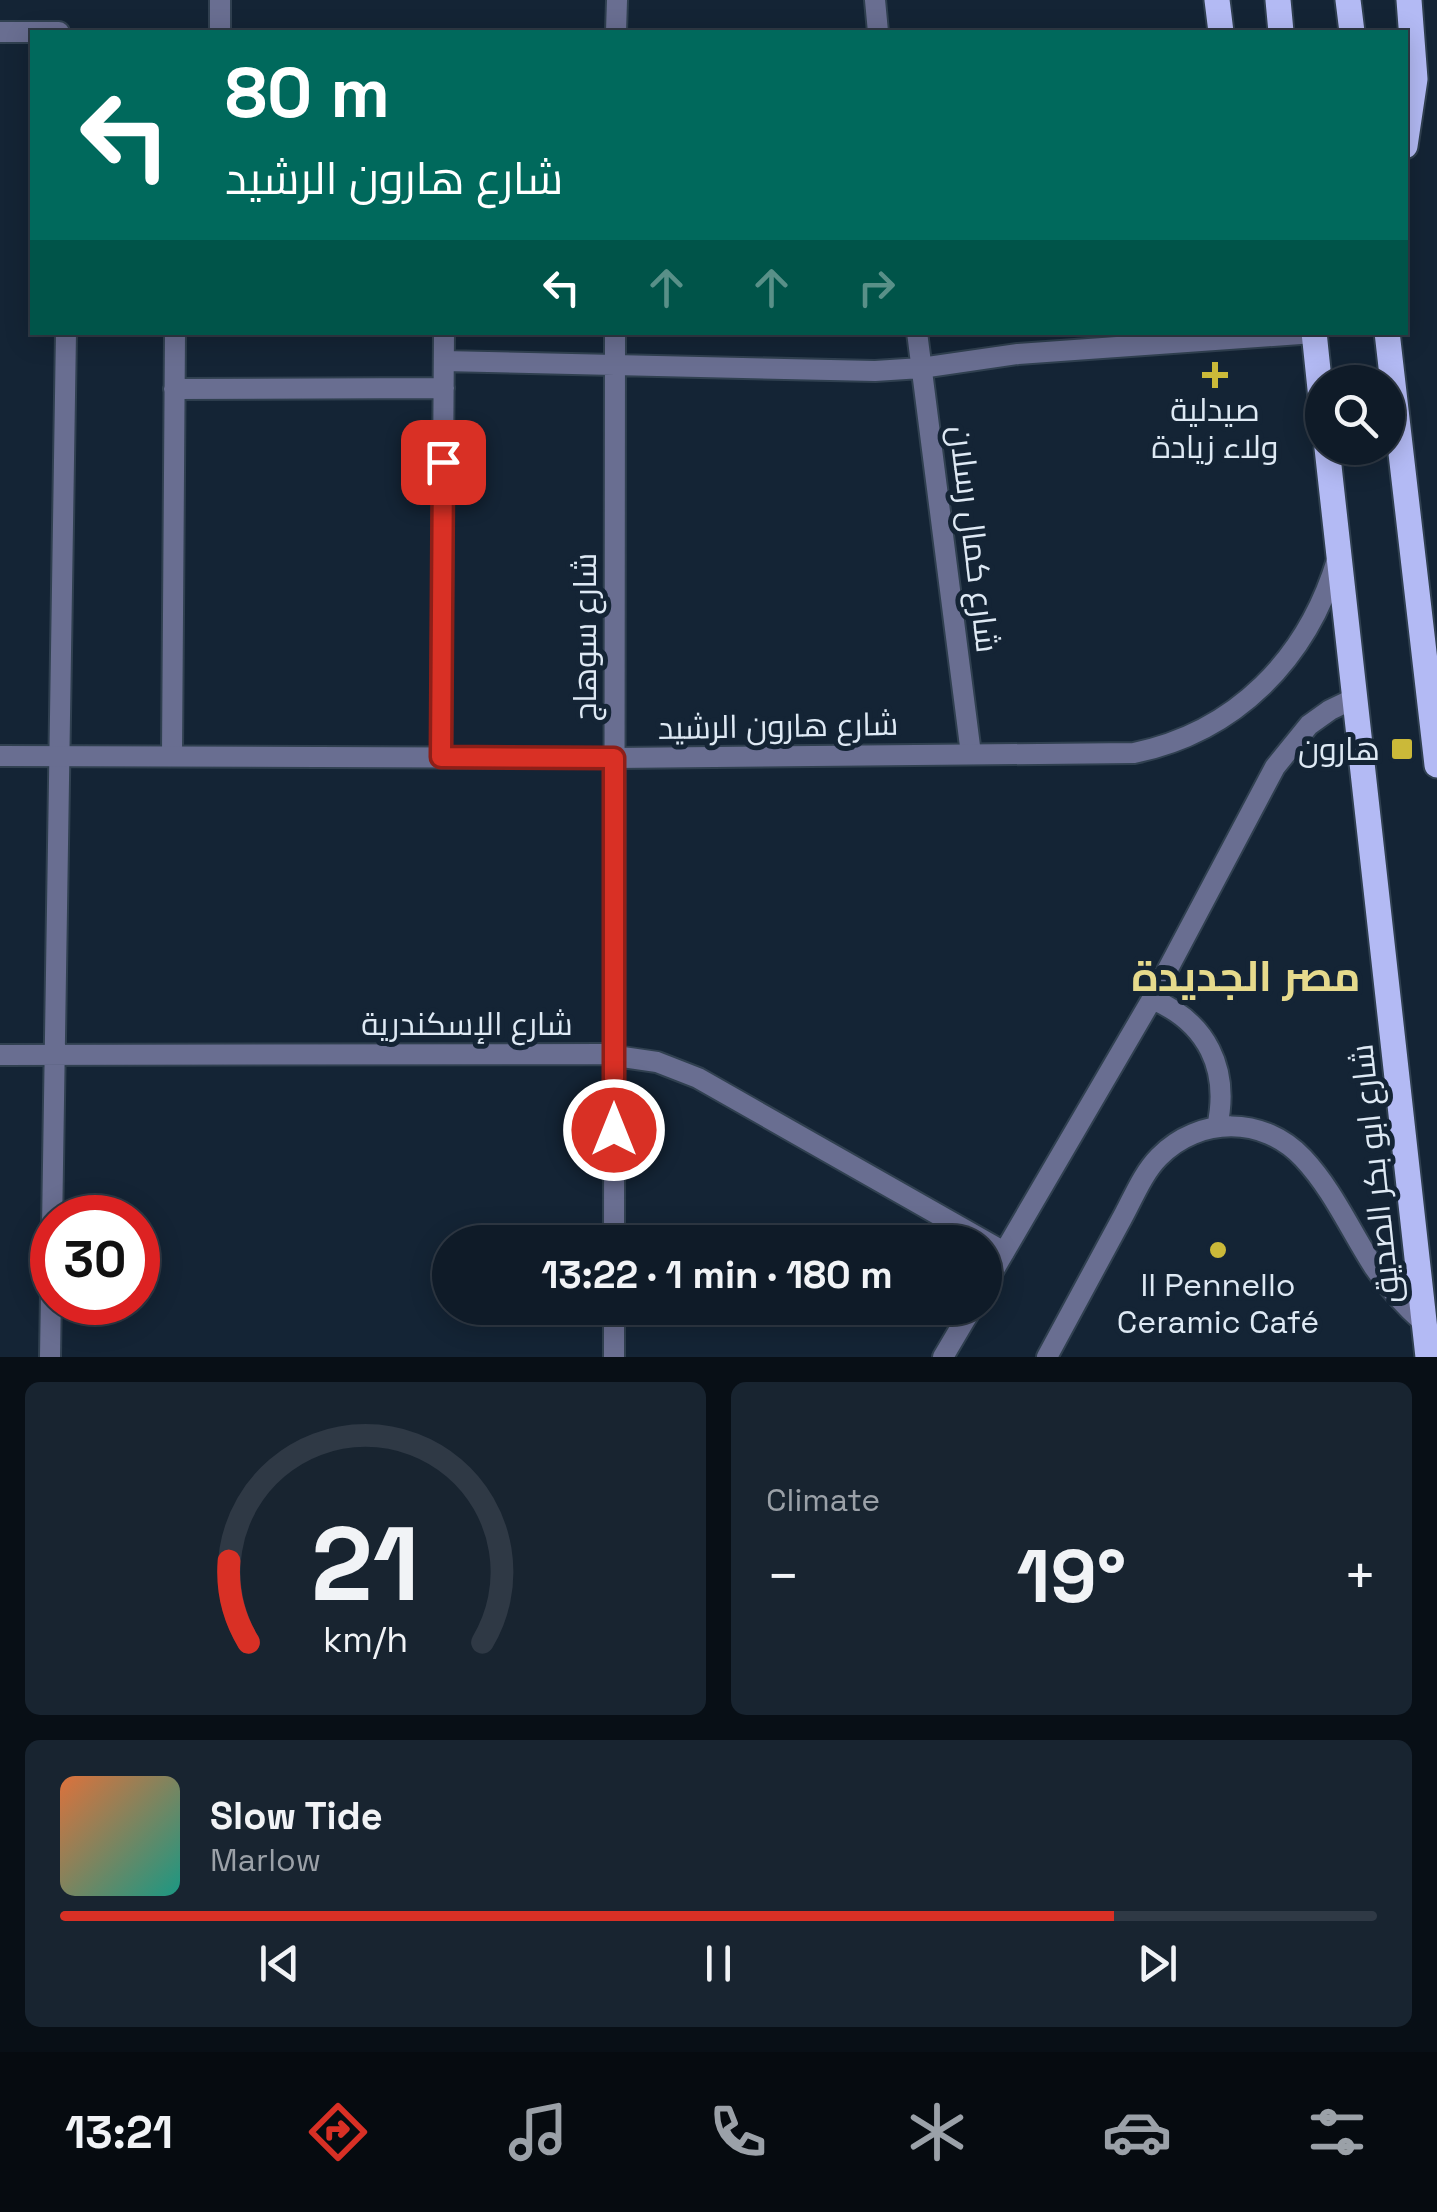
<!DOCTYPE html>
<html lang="en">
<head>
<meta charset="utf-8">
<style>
	body { margin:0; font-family:"Space Grotesk",Cairo,sans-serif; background:#182430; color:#f1f3f6; height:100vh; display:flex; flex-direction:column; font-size:38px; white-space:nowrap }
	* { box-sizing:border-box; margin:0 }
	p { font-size:32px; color:#9ba1a8 }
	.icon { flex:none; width:55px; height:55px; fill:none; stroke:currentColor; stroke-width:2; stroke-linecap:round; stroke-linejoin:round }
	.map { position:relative; height:1357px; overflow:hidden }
	.sheet { display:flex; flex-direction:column; gap:25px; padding:25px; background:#080f16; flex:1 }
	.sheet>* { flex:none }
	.banner { position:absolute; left:30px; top:30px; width:1378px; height:305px; border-radius:0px; box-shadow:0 5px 25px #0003,0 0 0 2px #2f3945; background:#00695c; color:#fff; overflow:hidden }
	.buttons { position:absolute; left:1305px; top:365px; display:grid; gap:20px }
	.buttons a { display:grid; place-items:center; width:100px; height:100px; border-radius:50%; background:#0f1b28; box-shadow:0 5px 25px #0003,0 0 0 2px #2f3945; font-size:50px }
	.speed { position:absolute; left:30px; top:1195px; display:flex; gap:20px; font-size:50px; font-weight:700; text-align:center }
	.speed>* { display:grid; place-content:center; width:130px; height:130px; border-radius:50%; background:#0f1b28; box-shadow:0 5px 25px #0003,0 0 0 2px #2f3945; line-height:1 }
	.speed .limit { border:15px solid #d22; background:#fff; color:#111 }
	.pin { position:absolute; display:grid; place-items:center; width:85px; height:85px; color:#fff; margin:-42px; border-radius:20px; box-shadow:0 5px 15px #0006 }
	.me { position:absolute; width:110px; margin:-55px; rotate:0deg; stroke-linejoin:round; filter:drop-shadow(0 0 8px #0008) }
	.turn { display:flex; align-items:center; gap:35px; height:210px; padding:0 30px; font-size:45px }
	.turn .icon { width:130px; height:130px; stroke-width:2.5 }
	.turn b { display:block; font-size:70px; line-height:85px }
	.lanes { display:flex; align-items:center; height:95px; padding:0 30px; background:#0003; justify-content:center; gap:50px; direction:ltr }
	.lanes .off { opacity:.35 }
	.big { font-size:75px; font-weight:600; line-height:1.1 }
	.sheet .tile { flex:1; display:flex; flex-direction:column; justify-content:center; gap:15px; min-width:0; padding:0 35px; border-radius:15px; background:#182430 }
	.sheet .dial { align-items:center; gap:0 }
	.dial svg { height:260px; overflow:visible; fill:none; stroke:#2f3945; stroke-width:7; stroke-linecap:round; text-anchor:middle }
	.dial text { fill:#f1f3f6; stroke:none }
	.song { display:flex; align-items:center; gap:30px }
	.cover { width:120px; height:120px; border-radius:15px; background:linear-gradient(135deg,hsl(20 70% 55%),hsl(170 70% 35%)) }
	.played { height:10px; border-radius:5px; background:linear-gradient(90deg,#d93025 80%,#2f3945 80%) }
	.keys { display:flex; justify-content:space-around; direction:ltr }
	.heat { display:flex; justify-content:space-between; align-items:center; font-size:55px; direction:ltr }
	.sheet .tiles { flex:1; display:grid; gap:25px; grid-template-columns:1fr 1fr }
	.tile:last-child { grid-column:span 2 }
	.trip { position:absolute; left:432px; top:1225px; width:570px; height:100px; border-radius:50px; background:#0f1b28; box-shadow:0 5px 25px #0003,0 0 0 2px #2f3945; font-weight:600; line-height:100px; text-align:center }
	.tabs { display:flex; height:160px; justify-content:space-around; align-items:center; background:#060b10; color:#9ba1a8 }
	.tabs .icon { width:70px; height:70px }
	.tabs .on { color:#d93025 }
	.tabs b { font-size:45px; color:#f1f3f6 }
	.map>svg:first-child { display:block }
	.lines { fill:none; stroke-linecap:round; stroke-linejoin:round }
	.minor-casing { stroke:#304050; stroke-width:24 }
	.tertiary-casing { stroke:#304050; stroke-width:24 }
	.primary-casing { stroke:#304050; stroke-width:29 }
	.minor { stroke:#696e91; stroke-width:20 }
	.tertiary { stroke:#696e91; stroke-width:20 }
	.primary { stroke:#b3baf4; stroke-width:25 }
	.route-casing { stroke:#8d1f18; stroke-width:25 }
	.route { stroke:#d93025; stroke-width:18 }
	.poi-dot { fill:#cbb939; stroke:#142435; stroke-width:4 }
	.labels { text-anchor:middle; stroke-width:10; stroke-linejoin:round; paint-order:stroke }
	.poi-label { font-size:32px; fill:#dee9f4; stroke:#142435 }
	.street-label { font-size:32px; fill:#dee9f4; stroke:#142435 }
	.district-label { font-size:42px; font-weight:bold; fill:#e6da8c; stroke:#142435 }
</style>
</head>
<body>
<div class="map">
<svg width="1437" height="1357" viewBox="0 0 1437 1357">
	<rect width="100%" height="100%" fill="#142435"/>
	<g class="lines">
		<defs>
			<path id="minor" d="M220,0V32
				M875,0L878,32
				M0,32H59
				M616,32L617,0
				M917,332L971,754
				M444,361L875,371L921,368L1018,354L1314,333
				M174,389L444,388
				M172,756L175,332
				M441,757L444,332
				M0,1055L602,1054L657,1062L698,1078L1004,1252
				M614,1242L615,332
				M614,1308V1357
				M50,1357L66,332"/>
			<path id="tertiary" d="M0,756L614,758L1134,753C1236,732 1307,659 1337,560
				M1152,999C1207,1022 1230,1069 1217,1127
				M985,1285L1152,999L1275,767L1309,725L1330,710L1355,698
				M943,1357L972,1308
				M1047,1357C1071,1312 1096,1267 1120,1222C1132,1201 1142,1174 1159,1157C1199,1116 1264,1116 1303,1158C1333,1190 1350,1230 1374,1267C1388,1288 1406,1307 1425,1324"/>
			<path id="primary" d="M1217,0L1221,32
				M1278,0L1281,32
				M1348,0L1352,32
				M1405,146L1415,79L1409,0
				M1314,332L1322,408
				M1387,332L1437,765
				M1327,448L1428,1357"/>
		</defs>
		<use href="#minor" class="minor-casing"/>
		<use href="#tertiary" class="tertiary-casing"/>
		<use href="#primary" class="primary-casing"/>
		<use href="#minor" class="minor"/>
		<use href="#tertiary" class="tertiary"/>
		<use href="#primary" class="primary"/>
	</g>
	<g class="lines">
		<defs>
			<path id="route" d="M443,462L441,757L614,758V1130"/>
		</defs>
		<use href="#route" class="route-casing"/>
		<use href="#route" class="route"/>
	</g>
	<g class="poi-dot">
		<path d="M1210 360h10v10h10v10h-10v10h-10v-10h-10v-10h10z"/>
		<rect x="1390" y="737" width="24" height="24" rx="5"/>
		<circle cx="1218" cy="1250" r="10"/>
	</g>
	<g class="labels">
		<g class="poi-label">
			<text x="1215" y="421">صيدلية<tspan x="1215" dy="37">ولاء زيادة</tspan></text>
			<text x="1380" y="760" text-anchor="end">هارون</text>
			<text x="1218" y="1296">Il Pennello<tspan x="1218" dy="37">Ceramic Café</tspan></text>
		</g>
		<g class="street-label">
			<text transform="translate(974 539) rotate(83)" y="11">شارع كمال رسلان</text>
			<text transform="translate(585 637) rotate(-90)" y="11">شارع سوهاج</text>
			<text transform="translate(778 726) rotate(-1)" y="11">شارع هارون الرشيد</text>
			<text x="467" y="1035">شارع الإسكندرية</text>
			<text transform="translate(1375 1174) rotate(-96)" y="11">شارع ابو بكر الصديق</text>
		</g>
		<g class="district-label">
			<text x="1246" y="991">مصر الجديدة</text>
		</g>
	</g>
</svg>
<div class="buttons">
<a><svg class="icon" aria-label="search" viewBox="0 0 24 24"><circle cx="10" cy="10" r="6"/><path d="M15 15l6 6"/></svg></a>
</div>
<div class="speed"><div class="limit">30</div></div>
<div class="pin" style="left:443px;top:462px;background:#d93025"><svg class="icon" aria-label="arrive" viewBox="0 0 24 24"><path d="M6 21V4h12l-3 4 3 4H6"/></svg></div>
<svg class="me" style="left:614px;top:1130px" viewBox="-20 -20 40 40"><circle r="17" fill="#d93025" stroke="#fff" stroke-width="3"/><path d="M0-11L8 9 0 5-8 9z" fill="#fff"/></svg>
<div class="trip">13:22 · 1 min · 180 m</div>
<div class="banner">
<div class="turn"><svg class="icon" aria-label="left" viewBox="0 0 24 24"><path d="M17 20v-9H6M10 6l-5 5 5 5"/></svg><div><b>80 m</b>شارع هارون الرشيد</div></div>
<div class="lanes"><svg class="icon" aria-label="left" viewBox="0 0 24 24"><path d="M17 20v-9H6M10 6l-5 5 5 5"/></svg><svg class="icon off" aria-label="ahead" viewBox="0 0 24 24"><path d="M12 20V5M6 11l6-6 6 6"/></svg><svg class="icon off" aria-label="ahead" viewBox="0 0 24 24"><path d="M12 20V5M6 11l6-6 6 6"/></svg><svg class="icon off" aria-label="right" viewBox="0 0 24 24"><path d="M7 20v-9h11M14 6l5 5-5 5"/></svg></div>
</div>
</div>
<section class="sheet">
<div class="tiles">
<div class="tile dial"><svg viewBox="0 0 100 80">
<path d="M14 69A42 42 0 1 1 86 69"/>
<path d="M14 69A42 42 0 0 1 8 44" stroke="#d93025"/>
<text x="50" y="56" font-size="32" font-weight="700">21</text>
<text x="50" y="72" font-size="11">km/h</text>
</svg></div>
<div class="tile"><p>Climate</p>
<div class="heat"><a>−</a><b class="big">19°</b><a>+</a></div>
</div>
<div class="tile">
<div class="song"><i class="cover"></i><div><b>Slow Tide</b><p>Marlow</p></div></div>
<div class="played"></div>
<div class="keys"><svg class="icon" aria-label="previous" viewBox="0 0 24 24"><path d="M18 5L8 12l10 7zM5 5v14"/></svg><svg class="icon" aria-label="pause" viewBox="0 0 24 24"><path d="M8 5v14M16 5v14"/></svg><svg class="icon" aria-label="next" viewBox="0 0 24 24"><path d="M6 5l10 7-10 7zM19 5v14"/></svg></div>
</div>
</div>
</section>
<nav class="tabs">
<b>13:21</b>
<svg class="icon on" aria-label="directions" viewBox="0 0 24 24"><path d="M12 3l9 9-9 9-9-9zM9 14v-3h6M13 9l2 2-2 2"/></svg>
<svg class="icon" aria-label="music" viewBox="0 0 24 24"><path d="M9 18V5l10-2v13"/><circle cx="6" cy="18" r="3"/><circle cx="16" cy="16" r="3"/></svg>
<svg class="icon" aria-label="phone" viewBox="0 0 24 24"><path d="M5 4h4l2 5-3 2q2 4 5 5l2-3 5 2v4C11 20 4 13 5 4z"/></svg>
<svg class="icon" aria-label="climate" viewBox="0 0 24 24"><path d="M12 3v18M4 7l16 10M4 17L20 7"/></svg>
<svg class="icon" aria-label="car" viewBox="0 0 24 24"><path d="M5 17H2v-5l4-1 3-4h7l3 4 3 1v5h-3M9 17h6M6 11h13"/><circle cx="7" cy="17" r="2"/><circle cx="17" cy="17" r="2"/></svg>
<svg class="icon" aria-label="filters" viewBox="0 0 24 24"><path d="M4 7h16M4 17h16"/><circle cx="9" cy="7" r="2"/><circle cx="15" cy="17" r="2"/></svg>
</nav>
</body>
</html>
